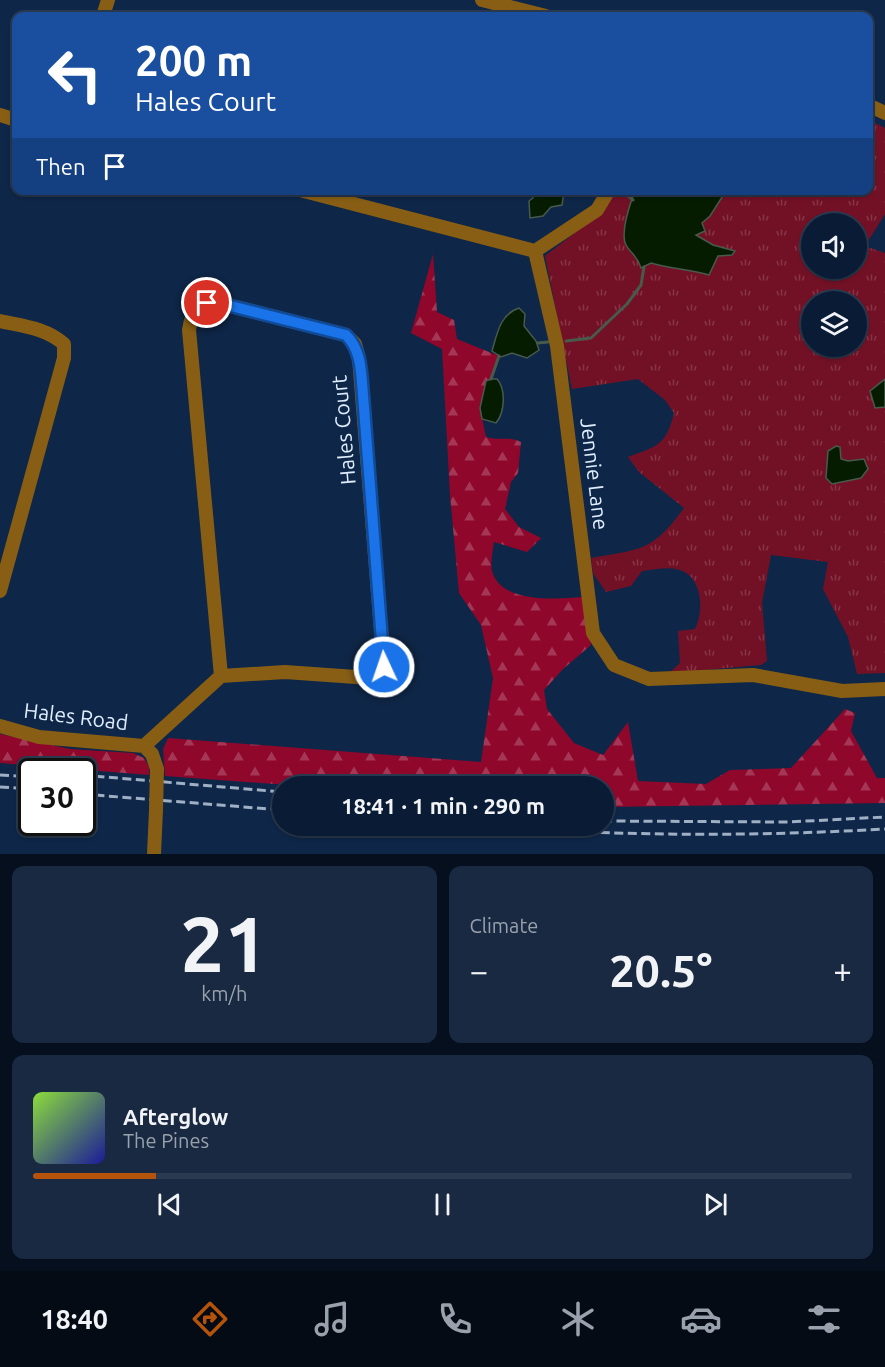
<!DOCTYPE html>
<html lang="en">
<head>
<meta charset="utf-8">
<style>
	body { margin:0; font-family:Ubuntu,sans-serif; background:#182941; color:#f1f3f6; height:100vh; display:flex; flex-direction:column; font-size:22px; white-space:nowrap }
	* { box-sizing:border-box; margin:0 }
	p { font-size:20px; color:#99a1ad }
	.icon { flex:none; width:33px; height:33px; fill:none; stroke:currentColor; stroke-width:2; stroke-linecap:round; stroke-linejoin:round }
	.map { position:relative; height:854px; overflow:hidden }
	.panel { display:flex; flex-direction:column; gap:12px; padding:12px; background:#060f1d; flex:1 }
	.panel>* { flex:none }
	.hud { position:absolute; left:12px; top:12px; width:861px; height:183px; border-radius:12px; box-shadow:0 2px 4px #0004,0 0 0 2px #2a3a50; background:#1a4fa0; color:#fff; overflow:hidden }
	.fabs { position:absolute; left:801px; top:213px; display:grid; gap:12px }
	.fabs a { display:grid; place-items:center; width:66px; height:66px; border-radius:50%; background:#0a1c35; box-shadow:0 2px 4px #0004,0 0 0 2px #2a3a50; font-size:30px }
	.speed { position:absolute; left:18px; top:758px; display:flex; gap:12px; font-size:30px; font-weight:700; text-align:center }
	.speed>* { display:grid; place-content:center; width:78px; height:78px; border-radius:50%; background:#0a1c35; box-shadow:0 2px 4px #0004,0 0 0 2px #2a3a50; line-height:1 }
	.speed .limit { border:3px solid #111; border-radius:9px; background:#fff; color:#111 }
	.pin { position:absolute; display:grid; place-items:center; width:51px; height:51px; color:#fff; margin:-26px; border:3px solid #fff; border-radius:50%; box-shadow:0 2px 6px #0007 }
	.me { position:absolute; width:66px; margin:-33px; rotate:357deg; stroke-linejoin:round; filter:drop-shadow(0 0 4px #0008) }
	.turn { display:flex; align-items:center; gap:21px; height:126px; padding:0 24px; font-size:27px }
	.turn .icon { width:78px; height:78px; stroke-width:2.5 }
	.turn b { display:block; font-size:42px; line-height:51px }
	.then { display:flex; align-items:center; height:57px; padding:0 24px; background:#0003; gap:12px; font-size:22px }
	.big { font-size:45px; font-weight:700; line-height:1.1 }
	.panel .card { flex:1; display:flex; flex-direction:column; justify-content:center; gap:9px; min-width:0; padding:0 21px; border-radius:12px; background:#182941 }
	.panel .dial { align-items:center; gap:0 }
	.dial b { font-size:78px; line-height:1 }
	.song { display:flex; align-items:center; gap:18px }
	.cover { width:72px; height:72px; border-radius:9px; background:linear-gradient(135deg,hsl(90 70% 55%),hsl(240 70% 35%)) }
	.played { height:6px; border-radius:3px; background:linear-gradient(90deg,#b45309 15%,#2a3a50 15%) }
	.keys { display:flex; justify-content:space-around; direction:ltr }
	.heat { display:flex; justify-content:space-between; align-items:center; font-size:33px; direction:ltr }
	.panel .tiles { flex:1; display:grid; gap:12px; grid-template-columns:1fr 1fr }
	.card:last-child { grid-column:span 2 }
	.trip { position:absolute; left:272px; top:776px; width:342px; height:60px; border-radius:30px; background:#0a1c35; box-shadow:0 2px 4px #0004,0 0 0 2px #2a3a50; font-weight:700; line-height:60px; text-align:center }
	.tabs { display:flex; height:96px; justify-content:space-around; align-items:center; background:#040b15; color:#99a1ad }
	.tabs .icon { width:42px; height:42px }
	.tabs .current { color:#b45309 }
	.tabs b { font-size:27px; color:#f1f3f6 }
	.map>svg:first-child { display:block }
	.forest { fill:url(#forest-firs) }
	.park { fill:url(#park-tufts); fill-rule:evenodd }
	.water { fill:#061c00; stroke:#475a4c; stroke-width:1.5 }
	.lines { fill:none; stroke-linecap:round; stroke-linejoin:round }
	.stream { stroke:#475a4c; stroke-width:3 }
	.minor { stroke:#875e14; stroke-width:14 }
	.rail { stroke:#9fb0c5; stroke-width:3; stroke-dasharray:9 4.5; stroke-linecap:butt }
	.minor-bridge { stroke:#875e14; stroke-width:14 }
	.route-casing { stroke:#114b97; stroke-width:15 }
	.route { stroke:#1a73e8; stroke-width:10 }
	.labels { text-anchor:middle; stroke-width:6; stroke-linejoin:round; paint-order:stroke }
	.street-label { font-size:21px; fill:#dfecfd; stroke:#0e2647 }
</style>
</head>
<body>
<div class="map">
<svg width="885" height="854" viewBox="0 0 885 854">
	<defs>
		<pattern id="forest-firs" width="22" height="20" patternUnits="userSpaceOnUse" patternTransform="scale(1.5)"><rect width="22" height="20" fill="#8f072b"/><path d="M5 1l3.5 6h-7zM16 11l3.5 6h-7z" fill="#a33755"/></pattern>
		<pattern id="park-tufts" width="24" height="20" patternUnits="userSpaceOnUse" patternTransform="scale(1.5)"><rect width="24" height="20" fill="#721125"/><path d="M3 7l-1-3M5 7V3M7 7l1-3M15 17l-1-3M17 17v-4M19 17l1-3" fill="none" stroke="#863446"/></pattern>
	</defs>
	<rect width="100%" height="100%" fill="#0e2647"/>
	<path class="forest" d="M433,254L437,312L454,320L457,339L499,356L491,379L486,381L480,408L486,437C499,441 509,436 521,442L518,473L511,482L505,509L519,527L541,538L527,552L494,542C493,550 490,563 492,571C501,604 557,599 582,597L591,645L563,669L544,690L547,709L574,743L603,755L628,722L638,781L706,784L730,770L791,768L845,709L855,713L851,731L877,778H885V803L603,807V786H302L165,776L163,749L168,738L481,762L493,678L481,625L459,593L450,495L442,349L411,333Z
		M0,734L70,749L133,753L144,758L149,767V775L0,763Z"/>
	<path class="park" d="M869,120L885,128V214L865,246L885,253V673L857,674L848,637L823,589L828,562L771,555L762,603L767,661L761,665L669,673L680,663L678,631L695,629C705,610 702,573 676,569C666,567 652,570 642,571L631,586L606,592L593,573L591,558C641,549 652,552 684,508L639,472L628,457C657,446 666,446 674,413L665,400L638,379L572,389L545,256L602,212L616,191L868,190ZM812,224H856V268H812ZM812,302H856V346H812Z"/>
	<path class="water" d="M532,191H564L562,205L551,207L543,216L530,218L529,201L533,198Z
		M636,191H726L710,216L702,223L705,231L696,235L713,245L735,251L732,255L718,256L709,275C689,269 671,269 651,263L641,268C637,255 631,254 626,245C620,234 630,201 636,191Z
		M519,308L525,314L524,326L536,341L539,350L527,358L512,353L501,357L492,351C497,334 500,314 519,308Z
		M491,379H497C506,389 505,412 496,423L482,419L480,408L486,381Z
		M885,379V407L875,408L870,391Z
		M836,446L840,447L841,459L848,461L864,459L868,469L861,478L832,484L826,478L828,451Z"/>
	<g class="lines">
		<path class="stream" d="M621,190L633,200
			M566,341L591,338L627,304L641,285L644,267
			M538,343L548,342
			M491,379L499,356"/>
		<path class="minor" d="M482,0L546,16
			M103,16L108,0
			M868,105L885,113
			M0,115L16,120
			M300,190L535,251L557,346L593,633L614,665L649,679L753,675L842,691L885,689
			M535,251L597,210L609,190
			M0,321C23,326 46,328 64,344V358L0,591
			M0,726L39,737L144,746L152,754L157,769
			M144,746L221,676L285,672L370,678L380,676L384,667L359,358L355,344L346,335L219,303C199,302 192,310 189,330L221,676
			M154,854L156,810"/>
		<path class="rail" d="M0,775L32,777
			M82,775L282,792
			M0,787L32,789
			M82,794L282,810
			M603,821L788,822L885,817
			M466,825C606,836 746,837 885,829"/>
		<path class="minor-bridge" d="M156,810L157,769"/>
	</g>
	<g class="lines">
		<defs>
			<path id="route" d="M207,303H219L346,335C362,351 361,373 363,395L384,667"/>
		</defs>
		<use href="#route" class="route-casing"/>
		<use href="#route" class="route"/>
	</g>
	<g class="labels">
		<g class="street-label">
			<text transform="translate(344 430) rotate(-95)" y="7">Hales Court</text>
			<text transform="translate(594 474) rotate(83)" y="7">Jennie Lane</text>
			<text transform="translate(76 717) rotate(7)" y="7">Hales Road</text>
		</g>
	</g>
</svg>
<div class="fabs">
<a><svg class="icon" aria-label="sound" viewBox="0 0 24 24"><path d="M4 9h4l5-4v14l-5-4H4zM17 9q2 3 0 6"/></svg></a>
<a><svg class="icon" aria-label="layers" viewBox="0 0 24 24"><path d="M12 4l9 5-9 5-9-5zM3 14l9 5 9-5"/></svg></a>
</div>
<div class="speed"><div class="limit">30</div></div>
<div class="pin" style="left:207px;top:303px;background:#d93025"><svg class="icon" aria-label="arrive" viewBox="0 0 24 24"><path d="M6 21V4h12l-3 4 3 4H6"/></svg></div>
<svg class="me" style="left:384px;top:667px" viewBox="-20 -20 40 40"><circle r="17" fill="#1a73e8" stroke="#fff" stroke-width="3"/><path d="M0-11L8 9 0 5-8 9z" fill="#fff"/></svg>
<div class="trip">18:41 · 1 min · 290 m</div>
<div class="hud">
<div class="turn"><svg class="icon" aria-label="left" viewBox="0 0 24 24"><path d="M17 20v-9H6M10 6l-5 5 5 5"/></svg><div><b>200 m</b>Hales Court</div></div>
<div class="then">Then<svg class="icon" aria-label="arrive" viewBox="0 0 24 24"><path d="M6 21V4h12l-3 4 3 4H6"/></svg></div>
</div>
</div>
<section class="panel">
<div class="tiles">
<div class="card dial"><b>21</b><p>km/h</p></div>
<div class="card"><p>Climate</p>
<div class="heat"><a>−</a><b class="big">20.5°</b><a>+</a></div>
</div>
<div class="card">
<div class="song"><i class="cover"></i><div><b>Afterglow</b><p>The Pines</p></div></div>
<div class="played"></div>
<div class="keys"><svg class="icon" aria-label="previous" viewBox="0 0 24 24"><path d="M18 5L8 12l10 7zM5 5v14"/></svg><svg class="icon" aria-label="pause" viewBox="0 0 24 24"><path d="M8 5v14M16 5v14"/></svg><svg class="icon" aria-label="next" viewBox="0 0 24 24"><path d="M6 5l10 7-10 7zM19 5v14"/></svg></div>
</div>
</div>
</section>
<nav class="tabs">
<b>18:40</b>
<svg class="icon current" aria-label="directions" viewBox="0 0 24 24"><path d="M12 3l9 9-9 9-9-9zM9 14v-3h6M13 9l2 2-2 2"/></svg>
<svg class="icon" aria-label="music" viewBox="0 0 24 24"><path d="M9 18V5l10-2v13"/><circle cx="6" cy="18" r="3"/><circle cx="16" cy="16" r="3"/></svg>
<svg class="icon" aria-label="phone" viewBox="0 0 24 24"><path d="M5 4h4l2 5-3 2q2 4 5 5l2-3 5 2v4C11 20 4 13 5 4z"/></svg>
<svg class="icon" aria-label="climate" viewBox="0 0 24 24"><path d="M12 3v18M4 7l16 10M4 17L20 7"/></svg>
<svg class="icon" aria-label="car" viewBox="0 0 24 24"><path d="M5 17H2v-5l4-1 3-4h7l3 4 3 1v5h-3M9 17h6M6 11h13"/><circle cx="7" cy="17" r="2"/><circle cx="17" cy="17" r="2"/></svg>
<svg class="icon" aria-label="filters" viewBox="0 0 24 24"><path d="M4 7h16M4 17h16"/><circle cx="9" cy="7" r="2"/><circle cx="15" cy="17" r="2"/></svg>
</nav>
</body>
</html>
